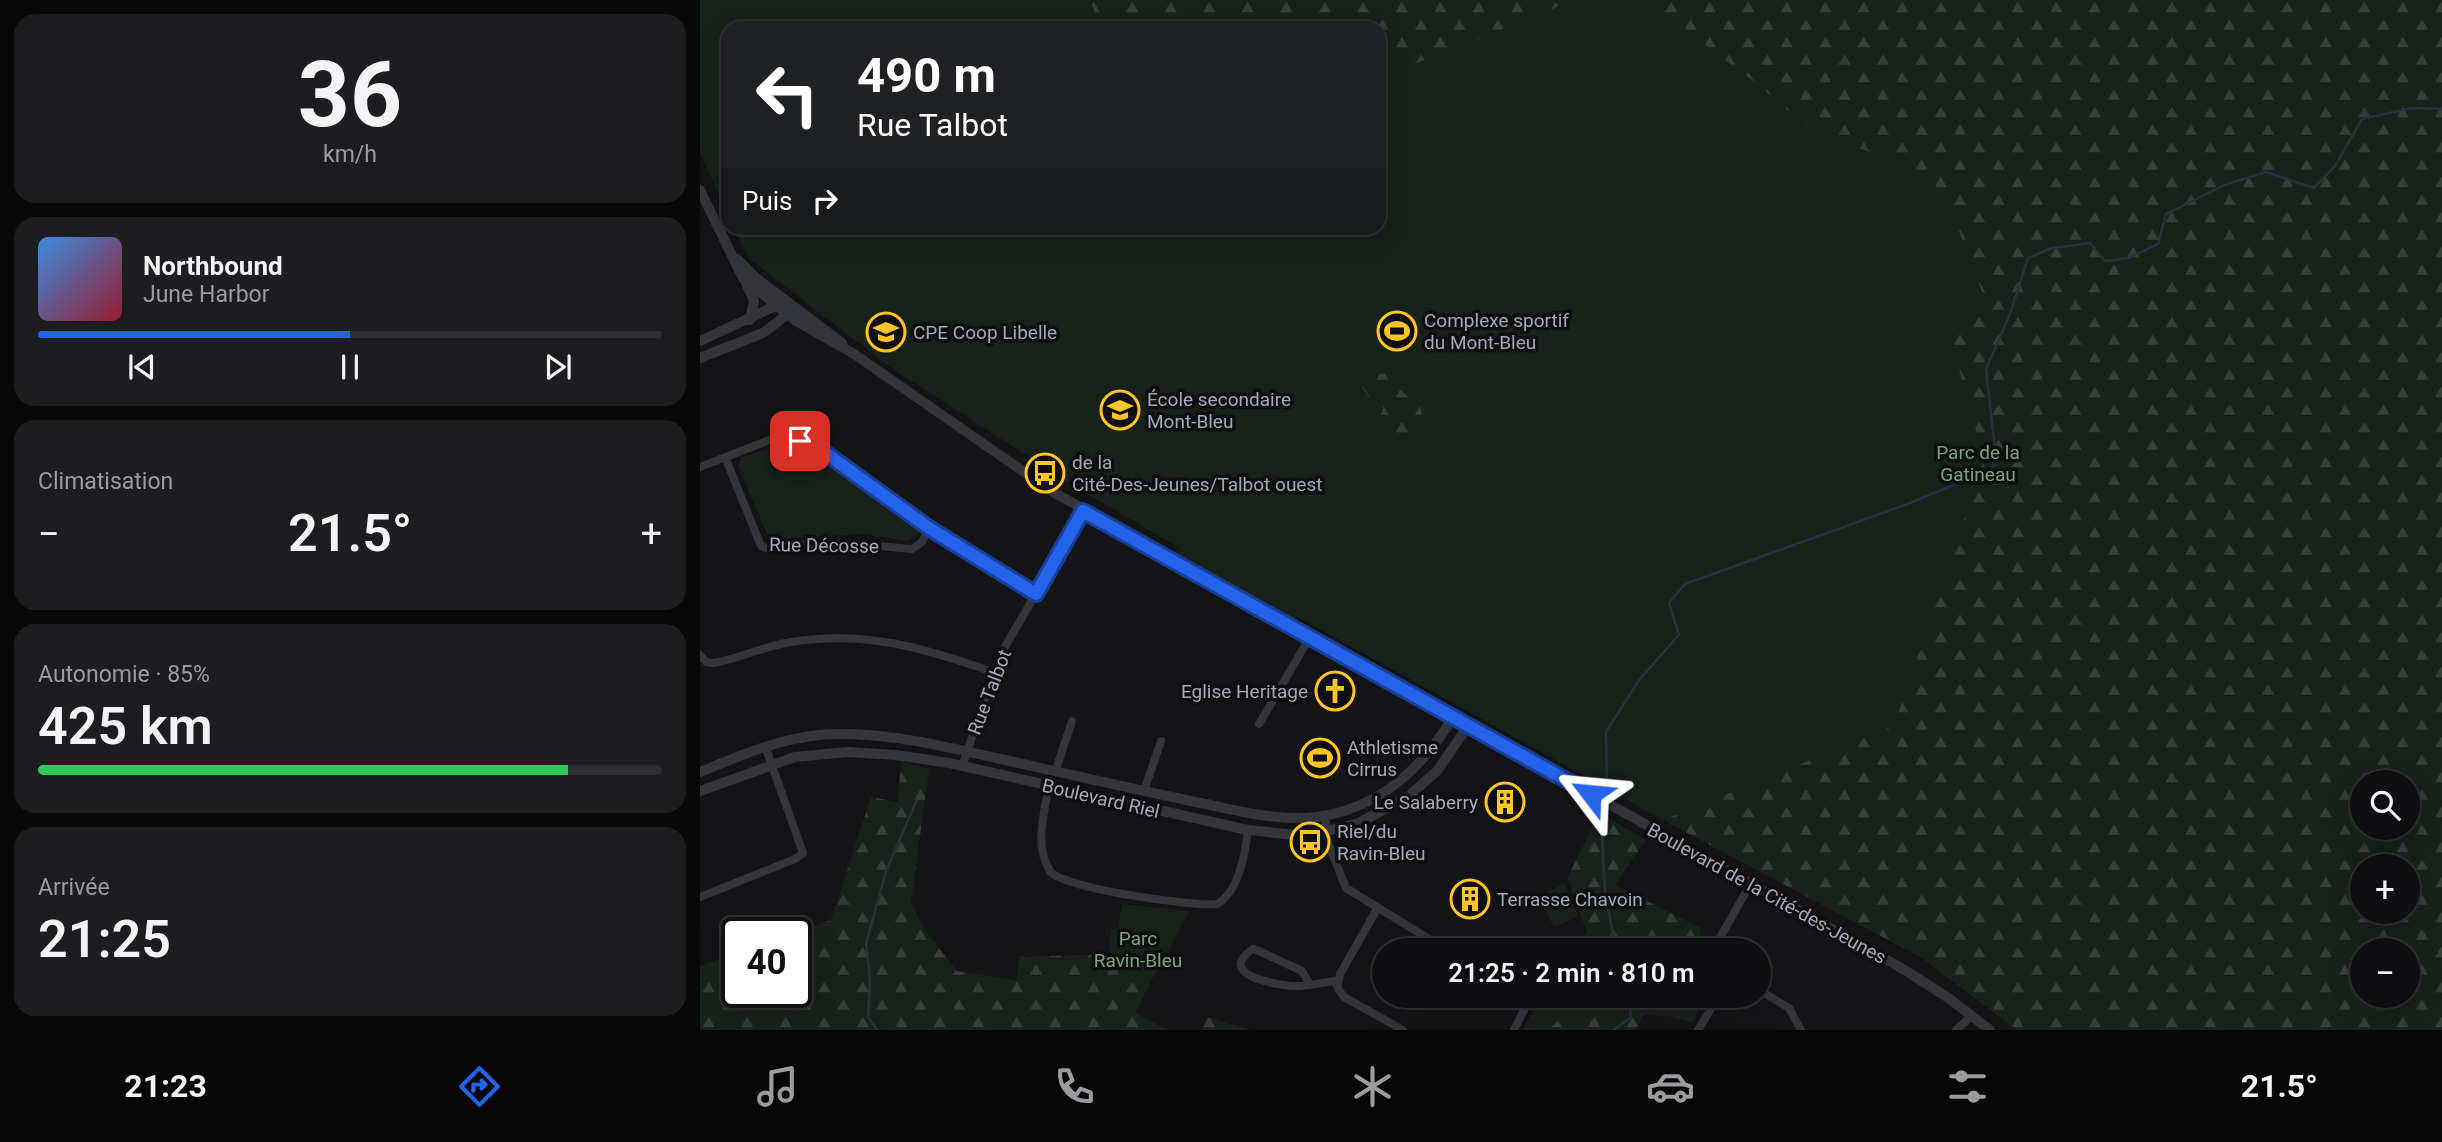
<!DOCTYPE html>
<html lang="fr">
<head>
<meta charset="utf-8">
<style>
	body { margin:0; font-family:Roboto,sans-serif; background:#1d1c1e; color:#f1f3f6; height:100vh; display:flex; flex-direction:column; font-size:26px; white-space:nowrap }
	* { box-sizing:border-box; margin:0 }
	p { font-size:23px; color:#9b9c9f }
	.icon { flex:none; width:38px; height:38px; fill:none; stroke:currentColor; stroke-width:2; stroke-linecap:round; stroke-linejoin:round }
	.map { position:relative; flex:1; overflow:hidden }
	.side { display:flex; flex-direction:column; gap:14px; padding:14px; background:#080809; width:700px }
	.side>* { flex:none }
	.hud { position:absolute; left:21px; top:21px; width:665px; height:214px; border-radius:21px; box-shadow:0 7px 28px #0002,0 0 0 2px #2f2e30; background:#202124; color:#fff; overflow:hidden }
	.controls { position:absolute; left:1650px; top:770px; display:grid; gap:14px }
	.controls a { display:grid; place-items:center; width:70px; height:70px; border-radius:50%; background:#0f0e10; box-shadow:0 7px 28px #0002,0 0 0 2px #2f2e30; font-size:35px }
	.speed { position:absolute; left:21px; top:917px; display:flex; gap:14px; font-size:35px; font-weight:700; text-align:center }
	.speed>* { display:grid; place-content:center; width:91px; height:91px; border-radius:50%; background:#0f0e10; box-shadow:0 7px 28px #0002,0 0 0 2px #2f2e30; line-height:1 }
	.speed .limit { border:4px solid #111; border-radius:10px; background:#fff; color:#111 }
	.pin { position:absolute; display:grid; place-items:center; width:60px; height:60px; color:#fff; margin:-30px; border-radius:14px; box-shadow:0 4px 10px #0006 }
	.me { position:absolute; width:77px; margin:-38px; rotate:299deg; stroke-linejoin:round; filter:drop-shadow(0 0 5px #0008) }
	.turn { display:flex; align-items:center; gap:24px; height:147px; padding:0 21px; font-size:32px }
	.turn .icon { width:91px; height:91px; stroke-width:2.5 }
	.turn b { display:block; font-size:49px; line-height:60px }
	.then { display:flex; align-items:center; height:66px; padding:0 21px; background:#0003; gap:14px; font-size:26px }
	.big { font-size:52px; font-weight:600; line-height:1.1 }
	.side .widget { flex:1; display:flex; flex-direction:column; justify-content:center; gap:10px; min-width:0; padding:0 24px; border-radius:21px; background:#1d1c1e }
	.side .dial { align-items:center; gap:0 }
	.dial b { font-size:91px; line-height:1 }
	.song { display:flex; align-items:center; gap:21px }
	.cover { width:84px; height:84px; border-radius:10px; background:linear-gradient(135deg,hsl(210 70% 55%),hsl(350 70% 35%)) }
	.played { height:7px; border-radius:4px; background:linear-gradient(90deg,#2563eb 50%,#2f2e30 50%) }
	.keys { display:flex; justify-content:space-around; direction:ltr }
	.heat { display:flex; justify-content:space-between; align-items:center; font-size:38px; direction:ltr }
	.charge { height:10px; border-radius:5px; background:linear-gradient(90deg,#34c759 85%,#2f2e30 0) }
	.trip { position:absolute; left:672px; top:938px; width:399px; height:70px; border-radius:35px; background:#0f0e10; box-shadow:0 7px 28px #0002,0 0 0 2px #2f2e30; font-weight:600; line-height:70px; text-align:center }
	.dock { display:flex; height:112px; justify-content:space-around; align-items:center; background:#060606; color:#9b9c9f }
	.dock .icon { width:49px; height:49px }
	.dock .current { color:#2563eb }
	.dock b { font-size:32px; color:#f1f3f6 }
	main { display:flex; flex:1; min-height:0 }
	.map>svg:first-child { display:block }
	.green { fill:#19211b; fill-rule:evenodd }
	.forest { fill:url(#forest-firs); fill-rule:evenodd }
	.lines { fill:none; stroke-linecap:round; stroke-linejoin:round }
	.stream { stroke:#28313b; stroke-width:2.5 }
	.minor { stroke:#34353b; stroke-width:8 }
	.tertiary { stroke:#34353b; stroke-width:10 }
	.route-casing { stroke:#184099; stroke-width:18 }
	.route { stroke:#2563eb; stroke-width:12 }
	.labels { text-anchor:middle; stroke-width:7; stroke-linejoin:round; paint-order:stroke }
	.poi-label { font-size:19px; fill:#a4a8b7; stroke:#0f0f11; text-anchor:start }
	.park-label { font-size:19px; fill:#79a57e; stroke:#0f0f11 }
	.street-label { font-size:19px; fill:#a4a8b7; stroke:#0f0f11 }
</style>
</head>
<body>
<main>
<section class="side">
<div class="widget dial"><b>36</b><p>km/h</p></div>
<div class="widget">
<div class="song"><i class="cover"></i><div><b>Northbound</b><p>June Harbor</p></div></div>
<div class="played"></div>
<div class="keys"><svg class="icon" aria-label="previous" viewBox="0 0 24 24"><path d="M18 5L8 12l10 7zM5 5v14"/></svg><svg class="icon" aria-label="pause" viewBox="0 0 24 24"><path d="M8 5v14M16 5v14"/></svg><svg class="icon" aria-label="next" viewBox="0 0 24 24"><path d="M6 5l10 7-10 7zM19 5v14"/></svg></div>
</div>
<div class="widget"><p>Climatisation</p>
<div class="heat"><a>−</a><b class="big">21.5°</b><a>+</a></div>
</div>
<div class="widget"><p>Autonomie · 85%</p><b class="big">425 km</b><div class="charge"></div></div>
<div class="widget"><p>Arrivée</p><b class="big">21:25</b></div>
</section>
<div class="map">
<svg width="1742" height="1030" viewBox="0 0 1742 1030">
	<defs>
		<pattern id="forest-firs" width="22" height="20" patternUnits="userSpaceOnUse" patternTransform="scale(1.75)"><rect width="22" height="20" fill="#19211b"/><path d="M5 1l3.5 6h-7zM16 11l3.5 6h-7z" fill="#373e3a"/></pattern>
	</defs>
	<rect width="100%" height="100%" fill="#141316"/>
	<path class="green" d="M0,0H1742V1030H1317L1222,958L963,820L596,616L589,625L472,559L478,547L382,491L194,370L49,259L34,228H679V28H28V214L0,153ZM1662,782H1708V828H1662ZM1662,866H1708V912H1662ZM1662,950H1708V996H1662Z
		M75,446L108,449L117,459L217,527L219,533L208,541L162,534L73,539L68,536L38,466L41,458Z
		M865,884L878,916L854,928L839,895Z
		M422,904L490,911L451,981L436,995L410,954L411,929H418Z
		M840,996H861L874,1005L848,1030H823Z"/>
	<path class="forest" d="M390,0H875L679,78V28H401Z
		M946,0H1742V1030H1317L1222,958L963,820L1194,726L1284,460L1253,348L1255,328L1290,313L1247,199L1225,174L1109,128L1057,84ZM1708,782V828H1662V782ZM1708,866V912H1662V866ZM1708,950V996H1662V950Z
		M677,373L688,374L697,387L721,408L723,427L714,438L707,435L685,433L678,424L686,398H669L661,385L664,379Z
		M201,761L229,769L211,903L224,929L257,971L316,980L320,957L410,954L451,981L435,1013L468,1030H0V966L37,953V992H96L95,933L131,920L171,797L198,802Z
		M900,813L946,840L915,885L1001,928L997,950H889L882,938L887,932L867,878Z
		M861,996H1003V999L993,1023L974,1017L944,1014L935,1030H848L874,1005Z
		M507,1017L552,1030H502Z"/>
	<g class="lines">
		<path class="stream" d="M1295,449L1286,369L1310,314L1328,258L1352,248L1390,243L1405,261L1428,258L1458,244L1466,214L1527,184L1566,172L1614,188L1635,166L1662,119L1712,108L1742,109
			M907,779L906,732L939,680L979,635L969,603L985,584L1205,505L1285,472L1293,466L1295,458
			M901,818L905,892L916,950
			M177,1030L168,1017L170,978L166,944L186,871L217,800
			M914,1030L930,1018L932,996"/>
		<path class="minor" d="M25,457L61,546L66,548L130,542L212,549L222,542L229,528
			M0,467L72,439L106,442L229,528L336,594
			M0,655L6,662L13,663C39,659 64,646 91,642C166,630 224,648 293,672
			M559,724L610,637
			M262,766L301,654L383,511
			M355,772L372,721
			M349,787C344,812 334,847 350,871C361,888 494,907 517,904C539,892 545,853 548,830
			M444,791L461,741
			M625,815L627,840L646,888L747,950
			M0,897L95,859L103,853L65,746
			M677,909L640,974L637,987L644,997L703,1030
			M1013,950L1051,883
			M609,983L602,971L559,951L553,949C514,975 579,986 597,986C610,986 624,982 637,981
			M1059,990L1089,1008L1101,1030
			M814,1030L831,996
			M998,1030L1011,1009L1015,996
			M1256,1030L1272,1016"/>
		<path class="tertiary" d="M0,190L43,278L96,321L154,354L353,492L1203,969L1247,997L1290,1030
			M37,259L56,278L142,343
			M46,283L54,301L50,320
			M0,341L82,303
			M0,358L63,333L92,311
			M0,772C47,753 91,733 142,734C197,734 252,748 305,760C367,774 429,788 491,801C532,809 575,822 617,817C680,808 722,769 753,717
			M0,791L95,757L148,752L196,755L249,763L548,830L604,836L657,824L709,796L737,771L768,726"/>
	</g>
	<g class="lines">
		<defs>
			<path id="route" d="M100,441L120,449L229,528L336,594L383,511L891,794"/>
		</defs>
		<use href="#route" class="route-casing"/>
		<use href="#route" class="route"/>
	</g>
	<defs>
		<symbol id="stadium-ring" viewBox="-11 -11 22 22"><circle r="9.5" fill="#0f0f11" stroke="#ffc522" stroke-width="1.5"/><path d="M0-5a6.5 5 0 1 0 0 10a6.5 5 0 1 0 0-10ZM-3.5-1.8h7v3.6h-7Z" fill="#ffc522"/></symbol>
		<symbol id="school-ring" viewBox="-11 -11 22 22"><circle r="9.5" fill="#0f0f11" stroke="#ffc522" stroke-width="1.5"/><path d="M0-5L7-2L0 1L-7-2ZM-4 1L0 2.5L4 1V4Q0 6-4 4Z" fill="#ffc522"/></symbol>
		<symbol id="bus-ring" viewBox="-11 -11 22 22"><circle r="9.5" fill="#0f0f11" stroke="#ffc522" stroke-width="1.5"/><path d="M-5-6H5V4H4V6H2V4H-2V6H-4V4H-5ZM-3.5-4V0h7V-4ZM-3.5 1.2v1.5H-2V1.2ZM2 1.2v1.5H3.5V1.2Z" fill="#ffc522"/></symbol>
		<symbol id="church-ring" viewBox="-11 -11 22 22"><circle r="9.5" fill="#0f0f11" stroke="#ffc522" stroke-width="1.5"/><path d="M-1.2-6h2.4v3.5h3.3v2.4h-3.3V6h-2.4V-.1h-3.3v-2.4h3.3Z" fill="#ffc522"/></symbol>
		<symbol id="building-ring" viewBox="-11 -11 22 22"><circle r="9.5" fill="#0f0f11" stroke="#ffc522" stroke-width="1.5"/><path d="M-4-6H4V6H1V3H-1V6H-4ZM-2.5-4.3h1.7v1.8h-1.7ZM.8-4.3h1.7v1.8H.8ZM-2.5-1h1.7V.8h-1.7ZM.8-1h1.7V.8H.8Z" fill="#ffc522"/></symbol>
	</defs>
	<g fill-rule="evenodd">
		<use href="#stadium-ring" x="675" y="309" width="44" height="44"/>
		<use href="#school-ring" x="164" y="310" width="44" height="44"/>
		<use href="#school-ring" x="398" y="388" width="44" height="44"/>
		<use href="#bus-ring" x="323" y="451" width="44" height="44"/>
		<use href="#church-ring" x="613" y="669" width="44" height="44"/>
		<use href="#stadium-ring" x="598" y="736" width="44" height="44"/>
		<use href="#building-ring" x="783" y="780" width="44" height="44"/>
		<use href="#bus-ring" x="588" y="820" width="44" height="44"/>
		<use href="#building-ring" x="748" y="877" width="44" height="44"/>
	</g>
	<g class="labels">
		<g class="poi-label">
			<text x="724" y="327">Complexe sportif<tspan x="724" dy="22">du Mont-Bleu</tspan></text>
			<text x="213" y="339">CPE Coop Libelle</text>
			<text x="447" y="406">École secondaire<tspan x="447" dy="22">Mont-Bleu</tspan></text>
			<text x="372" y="469">de la<tspan x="372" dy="22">Cité-Des-Jeunes/Talbot ouest</tspan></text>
			<text x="608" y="698" text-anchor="end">Eglise Heritage</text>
			<text x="647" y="754">Athletisme<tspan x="647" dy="22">Cirrus</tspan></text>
			<text x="778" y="809" text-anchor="end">Le Salaberry</text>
			<text x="637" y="838">Riel/du<tspan x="637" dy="22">Ravin-Bleu</tspan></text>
			<text x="797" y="906">Terrasse Chavoin</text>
		</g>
		<g class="park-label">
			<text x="1278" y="459">Parc de la<tspan x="1278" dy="22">Gatineau</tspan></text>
			<text x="438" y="945">Parc<tspan x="438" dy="22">Ravin-Bleu</tspan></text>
		</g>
		<g class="street-label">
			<text transform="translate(124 545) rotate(1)" y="7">Rue Décosse</text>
			<text transform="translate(289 692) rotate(-69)" y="7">Rue Talbot</text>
			<text transform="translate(401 798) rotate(13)" y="7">Boulevard Riel</text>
			<text transform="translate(1067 893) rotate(29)" y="7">Boulevard de la Cité-des-Jeunes</text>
		</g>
	</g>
</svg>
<div class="controls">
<a><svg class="icon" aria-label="search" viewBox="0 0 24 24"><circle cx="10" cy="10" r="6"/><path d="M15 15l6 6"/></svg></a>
<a>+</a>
<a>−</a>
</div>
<div class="speed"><div class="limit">40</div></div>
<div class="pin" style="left:100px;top:441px;background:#d93025"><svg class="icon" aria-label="arrive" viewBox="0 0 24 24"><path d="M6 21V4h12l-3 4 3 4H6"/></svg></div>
<svg class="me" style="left:891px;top:794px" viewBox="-20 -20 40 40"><path d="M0-17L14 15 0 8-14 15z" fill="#2563eb" stroke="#fff" stroke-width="4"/></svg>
<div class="trip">21:25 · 2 min · 810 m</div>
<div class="hud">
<div class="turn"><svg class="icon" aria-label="left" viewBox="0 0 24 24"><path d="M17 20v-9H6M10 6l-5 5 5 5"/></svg><div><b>490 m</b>Rue Talbot</div></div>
<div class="then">Puis<svg class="icon" aria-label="right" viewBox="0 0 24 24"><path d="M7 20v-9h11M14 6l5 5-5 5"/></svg></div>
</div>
</div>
</main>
<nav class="dock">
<b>21:23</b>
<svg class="icon current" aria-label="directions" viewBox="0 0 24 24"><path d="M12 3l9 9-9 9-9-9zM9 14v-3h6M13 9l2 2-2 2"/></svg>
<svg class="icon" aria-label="music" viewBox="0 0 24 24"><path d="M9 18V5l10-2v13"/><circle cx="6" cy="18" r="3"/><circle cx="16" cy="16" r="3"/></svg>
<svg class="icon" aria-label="phone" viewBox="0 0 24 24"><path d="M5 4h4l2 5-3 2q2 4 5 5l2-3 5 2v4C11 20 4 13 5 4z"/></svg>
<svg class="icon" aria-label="climate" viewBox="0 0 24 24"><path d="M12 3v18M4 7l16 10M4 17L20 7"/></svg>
<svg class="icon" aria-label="car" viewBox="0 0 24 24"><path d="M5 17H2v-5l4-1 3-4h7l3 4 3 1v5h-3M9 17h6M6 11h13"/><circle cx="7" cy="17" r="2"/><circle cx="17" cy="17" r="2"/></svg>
<svg class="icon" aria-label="filters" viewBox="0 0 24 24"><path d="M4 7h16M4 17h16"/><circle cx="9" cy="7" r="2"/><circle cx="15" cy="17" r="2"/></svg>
<b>21.5°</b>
</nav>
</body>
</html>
